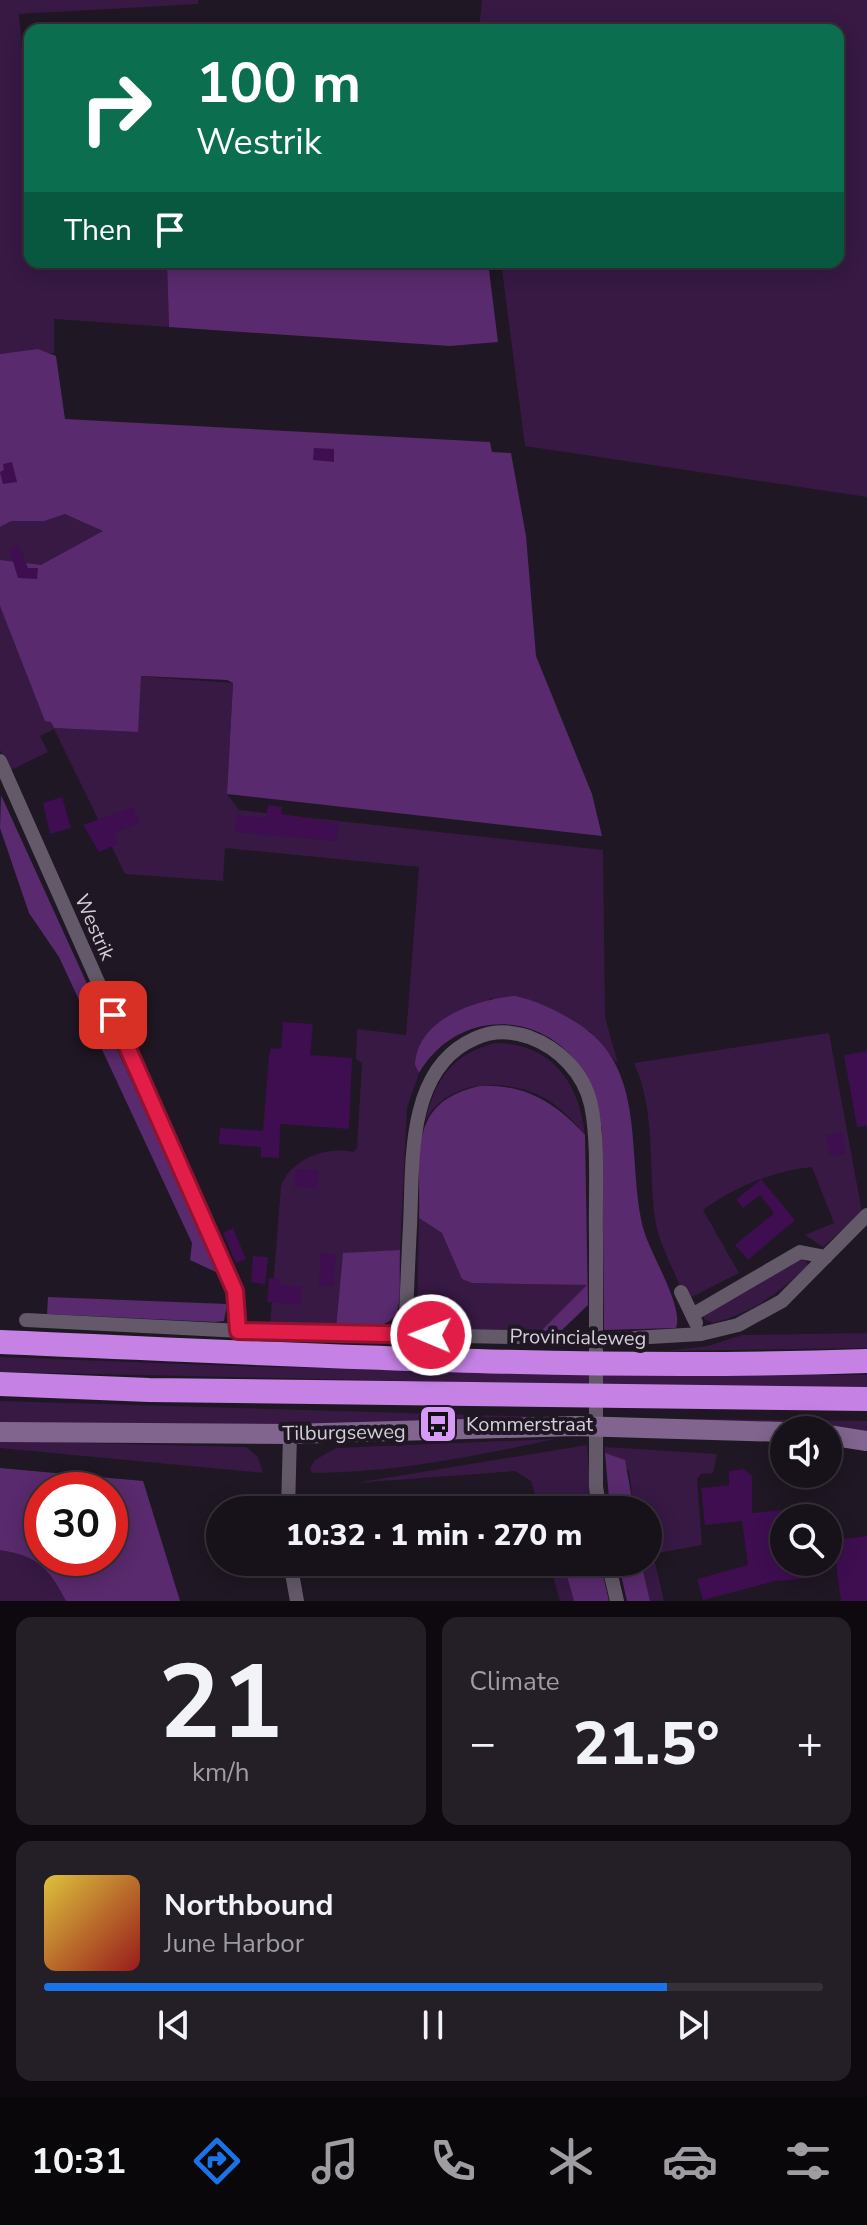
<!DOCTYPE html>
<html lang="en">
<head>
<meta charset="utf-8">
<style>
	body { margin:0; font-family:"Nunito Sans",sans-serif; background:#241f27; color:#f1f3f6; height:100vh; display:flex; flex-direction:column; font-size:30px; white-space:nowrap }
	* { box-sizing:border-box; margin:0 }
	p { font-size:26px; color:#9e9da2 }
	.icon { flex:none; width:44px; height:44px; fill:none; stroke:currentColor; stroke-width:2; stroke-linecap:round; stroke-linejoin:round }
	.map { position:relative; height:1601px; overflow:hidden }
	.details { display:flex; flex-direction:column; gap:16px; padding:16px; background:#0d090e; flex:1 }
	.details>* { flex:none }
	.banner { position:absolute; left:24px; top:24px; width:820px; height:244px; border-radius:16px; box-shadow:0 4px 20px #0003,0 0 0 2px #363139; background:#0b6e4f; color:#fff; overflow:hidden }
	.fabs { position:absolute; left:770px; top:1416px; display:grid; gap:16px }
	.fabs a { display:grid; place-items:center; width:72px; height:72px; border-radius:50%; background:#17111a; box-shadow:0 4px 20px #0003,0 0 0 2px #363139; font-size:40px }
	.speed { position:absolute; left:24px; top:1472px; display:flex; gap:16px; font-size:40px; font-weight:700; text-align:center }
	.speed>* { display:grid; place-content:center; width:104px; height:104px; border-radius:50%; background:#17111a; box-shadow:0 4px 20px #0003,0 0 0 2px #363139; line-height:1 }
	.speed .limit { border:12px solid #d22; background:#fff; color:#111 }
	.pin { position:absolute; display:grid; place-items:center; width:68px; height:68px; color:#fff; margin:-34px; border-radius:16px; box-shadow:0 4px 12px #0006 }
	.me { position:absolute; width:88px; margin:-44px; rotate:271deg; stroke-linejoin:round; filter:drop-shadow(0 0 6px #0008) }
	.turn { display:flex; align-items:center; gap:28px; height:168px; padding:0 40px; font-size:36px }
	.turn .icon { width:104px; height:104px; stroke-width:2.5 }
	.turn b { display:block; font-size:56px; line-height:68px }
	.then { display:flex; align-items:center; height:76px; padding:0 40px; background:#0003; gap:16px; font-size:30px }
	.big { font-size:60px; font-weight:800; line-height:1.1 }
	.details .tile { flex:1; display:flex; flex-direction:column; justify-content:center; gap:12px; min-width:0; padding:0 28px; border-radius:16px; background:#241f27 }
	.details .dial { align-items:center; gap:0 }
	.dial b { font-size:104px; line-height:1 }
	.song { display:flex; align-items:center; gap:24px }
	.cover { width:96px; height:96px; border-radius:12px; background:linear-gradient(135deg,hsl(50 70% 55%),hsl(0 70% 35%)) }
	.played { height:8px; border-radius:4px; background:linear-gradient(90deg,#1a73e8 80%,#363139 80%) }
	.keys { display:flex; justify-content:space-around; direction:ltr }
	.heat { display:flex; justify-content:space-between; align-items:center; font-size:44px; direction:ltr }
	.details .tiles { flex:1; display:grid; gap:16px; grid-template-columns:1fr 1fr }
	.tile:last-child { grid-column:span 2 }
	.trip { position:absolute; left:206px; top:1496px; width:456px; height:80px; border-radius:40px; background:#17111a; box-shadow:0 4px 20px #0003,0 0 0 2px #363139; font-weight:800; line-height:80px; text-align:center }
	.tab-bar { display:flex; height:128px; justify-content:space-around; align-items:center; background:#09070a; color:#9e9da2 }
	.tab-bar .icon { width:56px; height:56px }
	.tab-bar .selected { color:#1a73e8 }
	.tab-bar b { font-size:36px; color:#f1f3f6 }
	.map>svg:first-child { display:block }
	.green { fill:#371944; fill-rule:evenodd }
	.forest { fill:#592a6d; fill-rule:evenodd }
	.building { fill:#3e0e51 }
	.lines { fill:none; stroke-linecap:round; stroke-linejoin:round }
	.street { stroke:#635968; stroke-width:14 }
	.secondary { stroke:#81658e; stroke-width:20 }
	.highway { stroke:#c681e5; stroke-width:24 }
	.route-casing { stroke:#92132f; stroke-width:20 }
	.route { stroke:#e11d48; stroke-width:14 }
	.labels { text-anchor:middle; stroke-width:8; stroke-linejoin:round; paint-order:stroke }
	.street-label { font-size:20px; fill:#d4cfd7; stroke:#1f1723 }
	.poi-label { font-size:20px; fill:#d4cfd7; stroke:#1f1723; text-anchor:start }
</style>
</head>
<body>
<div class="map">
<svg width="867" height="1601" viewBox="0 0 867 1601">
	<rect width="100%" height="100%" fill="#1f1723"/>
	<path class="green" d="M0,0H198V4L19,14L30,137V262H167L169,327L54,319V353L0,354Z
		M482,0H867V497L525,446L501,262H838V30H479Z
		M14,510C52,530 43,511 71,514C82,515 94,521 104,524L97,550L0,577V516Z
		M0,606L55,728L138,732L136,676L233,683L227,794L239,810L603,850L605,1017L618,1064L590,1031L491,998L415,1065L419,1073L407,1108L400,1250L343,1254L336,1328L270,1326L281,1186C291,1159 327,1146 353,1152L357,1148L362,1063L356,1059L357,1029L406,1035L419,867L225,848L223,881L125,874L54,729L40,736L48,752L9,771L0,750Z
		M829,1033L862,1212L823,1247L805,1235L834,1223L812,1167C772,1171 735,1187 703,1210L739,1273L686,1300C675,1271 657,1243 654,1212C649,1163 655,1109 634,1063Z
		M496,1043C552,1044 579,1082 585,1135C574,1122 562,1109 548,1100C511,1077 446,1078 425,1122C435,1080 452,1053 496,1043Z
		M419,1218L442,1233L472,1283L588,1285L541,1331H437L423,1325L417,1303Z
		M800,1254L808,1264L806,1267C779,1294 751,1313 713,1323L704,1319V1315Z
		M867,1333V1348L666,1351L708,1346L742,1335Z
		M0,1357L264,1367L588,1371L604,1375H867V1391L0,1372Z
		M0,1401L545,1417L211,1428L0,1426Z
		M693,1419L867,1421V1433Z
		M555,1439C477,1456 392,1473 312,1473L310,1468L315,1460L336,1448Z
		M0,1441L246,1447L258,1457L263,1473L0,1448Z
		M587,1445L592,1510H539L531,1481L515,1471L355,1483Z
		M605,1447L717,1454L713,1473L701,1474L697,1479L702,1545L653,1554L664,1601H650L641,1562H648V1510H634L629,1471L605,1453Z
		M0,1472L143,1481L180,1601H0ZM42,1490H110V1558H42Z
		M549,1562H563L574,1601H560Z"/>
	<path class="forest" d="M167,262H488L498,342L450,346L169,327Z
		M38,349L56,356L65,419L490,442L492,452L511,453L526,536L536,656L592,794L602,836L227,794L233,683L227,680L141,676L138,732L54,728L51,722L45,721L0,606V560L41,565L103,531L65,514L44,521H11L0,527V354Z
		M1,795L203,1238L218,1273L190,1260L192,1243L59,957L29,913L0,828Z
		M515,996C538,1001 558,1011 577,1023C650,1068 625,1160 644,1231C651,1255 684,1307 676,1328L604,1330L602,1129C597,1105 591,1079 575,1060C531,1007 453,1014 419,1073L415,1065C417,1018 478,999 515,996Z
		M480,1086C525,1084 555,1102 585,1135L588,1305L561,1331H541L587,1285L472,1283L462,1279L442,1233L419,1218C421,1156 406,1102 480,1086Z
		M400,1250C398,1316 411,1330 336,1328L343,1253Z
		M48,1297L227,1304L224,1321L215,1322L47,1314Z
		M605,1453L625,1460L634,1510H610Z
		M0,1468L143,1481L180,1601H66C49,1568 38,1556 0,1550ZM42,1490H110V1558H42Z
		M563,1562H600L609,1601H574Z
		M618,1562H641L650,1601H627Z"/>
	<path class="building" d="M314,448L334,449V462L313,460Z
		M12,462L17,482L3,484L0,472L4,470L3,464Z
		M19,545L28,568H38L37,579L18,578L9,549Z
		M62,797L71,828L50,834L43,803Z
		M268,805L282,807L281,814L339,823L337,841L235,832L237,815L266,818Z
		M133,807L139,823L114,833L118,844L99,852L83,825Z
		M283,1022L313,1024L310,1055L352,1058L349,1129L280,1124L279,1158L261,1157V1147L219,1144L220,1128L263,1131L269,1055L271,1048L281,1049Z
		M867,1051V1126L857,1127L844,1055Z
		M842,1133L846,1154L830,1156L826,1135Z
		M296,1169L319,1171L317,1188L294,1186Z
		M761,1179L795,1220L748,1260L735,1245L774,1213L760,1195L743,1208L736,1200Z
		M233,1228L246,1259L236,1263L223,1233Z
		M321,1253L336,1255L333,1286L319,1285Z
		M253,1256L268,1257L265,1284L251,1282Z
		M269,1278L280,1279V1285L302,1287L301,1305L267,1302Z
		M744,1469L752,1476V1513L784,1510V1562H807L809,1578L775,1581L703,1600L697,1579L748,1565L742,1521L705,1525L701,1488L729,1485V1471Z
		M867,1536V1601H841L833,1540Z"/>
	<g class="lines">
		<path class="street" d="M0,761L235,1291L238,1331
			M681,1292L696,1323
			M692,1315L800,1252L826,1257
			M26,1320L261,1332L616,1339L701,1334L738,1325L782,1301L867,1215
			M405,1335C407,1298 408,1262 410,1226C413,1167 406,1077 466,1043C487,1031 505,1029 529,1037C559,1048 584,1073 591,1105C599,1142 595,1200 596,1239C596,1321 596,1404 596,1487L600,1510
			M288,1510L290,1434
			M290,1562L297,1601
			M608,1562L617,1601"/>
		<path class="secondary" d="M0,1432L290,1434L576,1426L784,1432
			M828,1435L867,1441"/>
		<path class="highway" d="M0,1342C289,1354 578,1371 867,1361
			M0,1384L149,1390L867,1399"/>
	</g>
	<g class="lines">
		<defs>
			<path id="route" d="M113,1015L235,1291L238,1331L431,1335"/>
		</defs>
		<use href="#route" class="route-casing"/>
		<use href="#route" class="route"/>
	</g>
	<defs>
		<symbol id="bus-square" viewBox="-11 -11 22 22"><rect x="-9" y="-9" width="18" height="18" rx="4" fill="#d99af7" stroke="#1f1723"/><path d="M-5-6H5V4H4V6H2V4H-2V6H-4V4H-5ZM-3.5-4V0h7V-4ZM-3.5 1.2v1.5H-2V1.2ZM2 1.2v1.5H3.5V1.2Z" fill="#111"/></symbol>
	</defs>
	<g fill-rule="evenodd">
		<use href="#bus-square" x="416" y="1402" width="44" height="44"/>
	</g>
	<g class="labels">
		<g class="street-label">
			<text transform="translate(95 927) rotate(66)" y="7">Westrik</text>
			<text transform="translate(578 1337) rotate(1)" y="7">Provincialeweg</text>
			<text transform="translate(344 1432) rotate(-1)" y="7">Tilburgseweg</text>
		</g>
		<g class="poi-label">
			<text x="466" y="1431">Kommerstraat</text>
		</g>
	</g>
</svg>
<div class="fabs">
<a><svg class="icon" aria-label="sound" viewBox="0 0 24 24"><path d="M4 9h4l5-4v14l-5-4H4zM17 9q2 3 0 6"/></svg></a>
<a><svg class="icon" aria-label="search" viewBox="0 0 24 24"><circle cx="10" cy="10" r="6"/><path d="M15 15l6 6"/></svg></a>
</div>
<div class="speed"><div class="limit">30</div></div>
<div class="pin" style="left:113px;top:1015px;background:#d93025"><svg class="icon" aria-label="arrive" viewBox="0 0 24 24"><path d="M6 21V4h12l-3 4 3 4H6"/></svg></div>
<svg class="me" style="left:431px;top:1335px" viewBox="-20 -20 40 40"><circle r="17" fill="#e11d48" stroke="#fff" stroke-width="3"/><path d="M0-11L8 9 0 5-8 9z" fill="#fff"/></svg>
<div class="trip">10:32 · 1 min · 270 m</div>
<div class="banner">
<div class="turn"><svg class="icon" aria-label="right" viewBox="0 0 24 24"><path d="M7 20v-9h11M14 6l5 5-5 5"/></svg><div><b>100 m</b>Westrik</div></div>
<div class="then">Then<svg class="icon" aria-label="arrive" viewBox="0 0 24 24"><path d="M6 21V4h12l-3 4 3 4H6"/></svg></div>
</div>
</div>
<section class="details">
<div class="tiles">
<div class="tile dial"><b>21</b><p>km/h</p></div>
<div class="tile"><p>Climate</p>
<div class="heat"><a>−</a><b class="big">21.5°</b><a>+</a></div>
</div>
<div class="tile">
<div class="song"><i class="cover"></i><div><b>Northbound</b><p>June Harbor</p></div></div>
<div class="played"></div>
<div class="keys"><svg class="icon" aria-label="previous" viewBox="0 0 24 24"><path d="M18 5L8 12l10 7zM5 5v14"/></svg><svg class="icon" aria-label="pause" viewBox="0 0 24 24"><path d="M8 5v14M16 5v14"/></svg><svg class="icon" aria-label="next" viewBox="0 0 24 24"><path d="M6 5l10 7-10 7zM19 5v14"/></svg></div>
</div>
</div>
</section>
<nav class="tab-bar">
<b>10:31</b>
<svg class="icon selected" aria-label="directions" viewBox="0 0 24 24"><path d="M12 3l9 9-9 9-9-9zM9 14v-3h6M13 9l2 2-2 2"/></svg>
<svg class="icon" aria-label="music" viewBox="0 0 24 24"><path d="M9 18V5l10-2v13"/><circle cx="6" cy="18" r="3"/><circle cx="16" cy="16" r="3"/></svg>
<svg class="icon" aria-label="phone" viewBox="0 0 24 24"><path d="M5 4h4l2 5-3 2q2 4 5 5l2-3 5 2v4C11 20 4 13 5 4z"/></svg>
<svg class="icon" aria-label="climate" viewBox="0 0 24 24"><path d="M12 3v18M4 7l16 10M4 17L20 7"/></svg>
<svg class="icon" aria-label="car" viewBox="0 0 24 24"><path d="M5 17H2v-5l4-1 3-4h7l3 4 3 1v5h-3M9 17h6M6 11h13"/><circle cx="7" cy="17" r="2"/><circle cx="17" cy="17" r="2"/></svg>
<svg class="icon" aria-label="filters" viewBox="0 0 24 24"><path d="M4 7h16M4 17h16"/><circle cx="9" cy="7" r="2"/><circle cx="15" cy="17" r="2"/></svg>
</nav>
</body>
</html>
